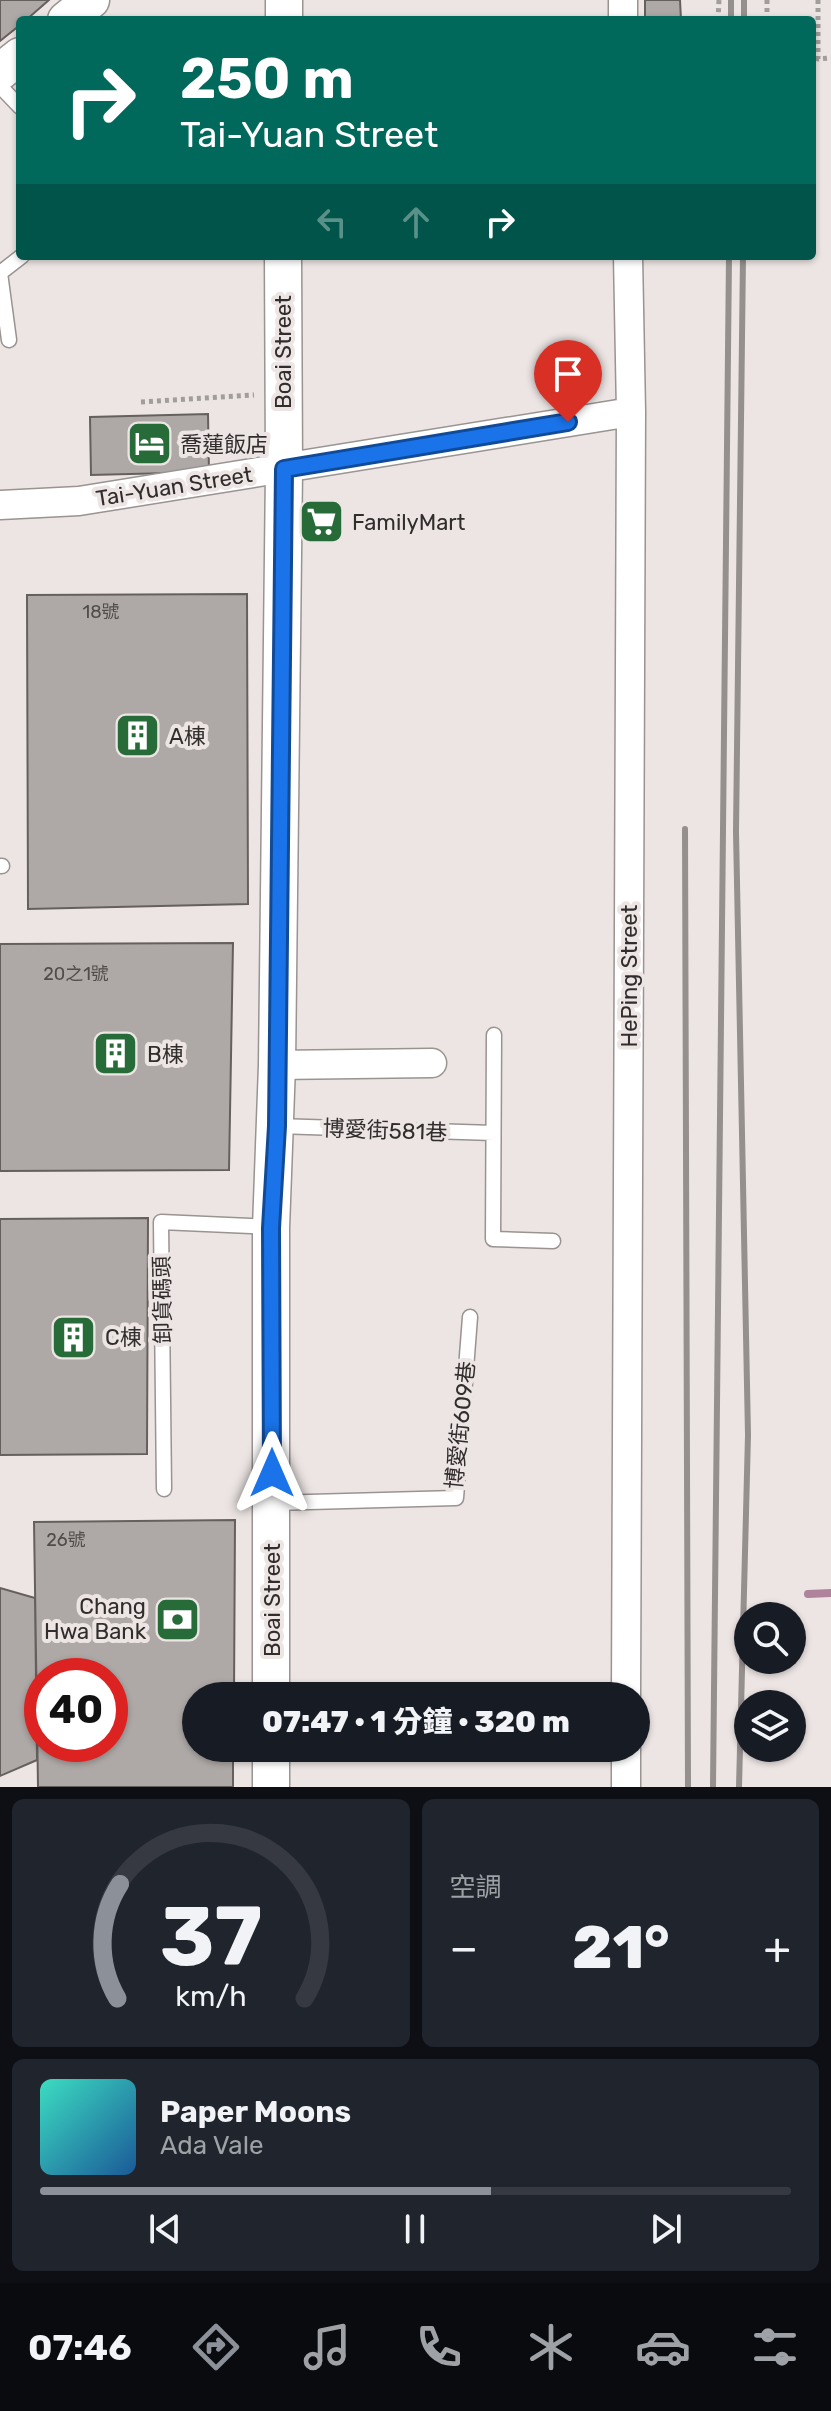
<!DOCTYPE html>
<html lang="zh-TW">
<head>
<meta charset="utf-8">
<style>
	body { margin:0; font-family:Rubik,"Noto Sans TC",sans-serif; background:#20242c; color:#f1f3f6; height:100vh; display:flex; flex-direction:column; font-size:30px; white-space:nowrap }
	* { box-sizing:border-box; margin:0 }
	p { font-size:26px; color:#9ea1a6 }
	.icon { flex:none; width:44px; height:44px; fill:none; stroke:currentColor; stroke-width:2; stroke-linecap:round; stroke-linejoin:round }
	.map { position:relative; height:1787px; overflow:hidden }
	.details { display:flex; flex-direction:column; gap:12px; padding:12px; background:#0d0f14; flex:1 }
	.details>* { flex:none }
	.top-card { position:absolute; left:16px; top:16px; width:800px; height:244px; border-radius:8px; box-shadow:0 2px 6px #0004; background:#00695c; color:#fff; overflow:hidden }
	.controls { position:absolute; left:734px; top:1602px; display:grid; gap:16px }
	.controls a { display:grid; place-items:center; width:72px; height:72px; border-radius:50%; background:#171b24; box-shadow:0 2px 6px #0004; font-size:40px }
	.speed { position:absolute; left:24px; top:1658px; display:flex; gap:16px; font-size:40px; font-weight:700; text-align:center }
	.speed>* { display:grid; place-content:center; width:104px; height:104px; border-radius:50%; background:#171b24; box-shadow:0 2px 6px #0004; line-height:1 }
	.speed .limit { border:12px solid #d22; background:#fff; color:#111 }
	.pin { position:absolute; display:grid; place-items:center; width:68px; height:68px; color:#fff; margin:-82px -34px; border-radius:50% 50% 50% 0; rotate:-45deg; box-shadow:0 0 8px #0007 }
	.pin .icon { rotate:45deg }
	.me { position:absolute; width:88px; margin:-44px; rotate:0deg; stroke-linejoin:round; filter:drop-shadow(0 0 6px #0008) }
	.turn { display:flex; align-items:center; gap:28px; height:168px; padding:0 32px; font-size:36px }
	.turn .icon { width:104px; height:104px; stroke-width:2.5 }
	.turn b { display:block; font-size:56px; line-height:68px }
	.lanes { display:flex; align-items:center; height:76px; padding:0 32px; background:#0003; justify-content:center; gap:40px; direction:ltr }
	.lanes .off { opacity:.35 }
	.big { font-size:60px; font-weight:800; line-height:1.1 }
	.details .widget { flex:1; display:flex; flex-direction:column; justify-content:center; gap:12px; min-width:0; padding:0 28px; border-radius:12px; background:#20242c }
	.details .dial { align-items:center; gap:0 }
	.dial svg { height:208px; overflow:visible; fill:none; stroke:#363941; stroke-width:7; stroke-linecap:round; text-anchor:middle }
	.dial text { fill:#f1f3f6; stroke:none }
	.song { display:flex; align-items:center; gap:24px }
	.cover { width:96px; height:96px; border-radius:12px; background:linear-gradient(135deg,hsl(170 70% 55%),hsl(210 70% 35%)) }
	.played { height:8px; border-radius:4px; background:linear-gradient(90deg,#8c9099 60%,#363941 60%) }
	.keys { display:flex; justify-content:space-around; direction:ltr }
	.heat { display:flex; justify-content:space-between; align-items:center; font-size:44px; direction:ltr }
	.details .tiles { flex:1; display:grid; gap:12px; grid-template-columns:1fr 1fr }
	.widget:last-child { grid-column:span 2 }
	.trip { position:absolute; left:182px; top:1682px; width:468px; height:80px; border-radius:40px; background:#171b24; box-shadow:0 2px 6px #0004; font-weight:800; line-height:80px; text-align:center }
	.menu { display:flex; height:128px; justify-content:space-around; align-items:center; background:#090b0e; color:#9ea1a6 }
	.menu .icon { width:56px; height:56px }
	.menu .active { color:#8c9099 }
	.menu b { font-size:36px; color:#f1f3f6 }
	.map>svg:first-child { display:block }
	.lines { fill:none; stroke-linecap:round; stroke-linejoin:round }
	.stream { stroke:#b0839d; stroke-width:8 }
	.building { fill:#aea9a6; stroke:#65605d; stroke-width:2; fill-rule:evenodd }
	.service-casing { stroke:#999392; stroke-width:17 }
	.minor-casing { stroke:#999392; stroke-width:31 }
	.tertiary-casing { stroke:#999392; stroke-width:39 }
	.path { stroke:#a29d9c; stroke-width:5; stroke-dasharray:4 4; stroke-linecap:butt }
	.service { stroke:#fff; stroke-width:14 }
	.minor { stroke:#fff; stroke-width:28 }
	.tertiary { stroke:#fff; stroke-width:36 }
	.rail { stroke:#958f8e; stroke-width:6 }
	.route-casing { stroke:#114b97; stroke-width:20 }
	.route { stroke:#1a73e8; stroke-width:14 }
	.labels { text-anchor:middle; stroke-width:8; stroke-linejoin:round; paint-order:stroke }
	.number-label { font-size:18px; fill:#504c4a }
	.street-label { font-size:22px; fill:#302d2c; stroke:#ece5e4 }
	.poi-label { font-size:22px; fill:#302d2c; stroke:#ece5e4; text-anchor:start }
</style>
</head>
<body>
<div class="map">
<svg width="831" height="1787" viewBox="0 0 831 1787">
	<rect width="100%" height="100%" fill="#ece5e4"/>
	<g class="lines">
		<path class="stream" d="M808,1594L831,1593"/>
	</g>
	<path class="building" d="M0,0H49L26,20H20V25L0,41Z
		M645,0H680L681,20H645Z
		M208,414L209,472L91,475L90,417Z
		M247,594L248,904L28,909L27,595Z
		M233,943L229,1170L0,1171V944Z
		M148,1218L147,1454L0,1455V1219Z
		M235,1520L234,1696H196V1748H233V1787H38L34,1522ZM42,1676H110V1744H42Z
		M0,1588L35,1598L37,1760L0,1776Z"/>
	<g class="lines">
		<defs>
			<path id="service" d="M0,86L20,107
				M9,340L0,273L22,256
				M0,866H2
				M494,1035L493,1239L553,1241
				M277,1126L493,1133
				M164,1489L161,1222L271,1227
				M273,1503L456,1498L470,1317"/>
			<path id="minor" d="M623,0V20
				M0,505L79,501L631,412
				M277,1065L432,1063
				M626,1696L631,412L628,256
				M626,1787V1748"/>
			<path id="tertiary" d="M66,20L91,0
				M284,20V0
				M0,72L20,56
				M271,1696V1228L277,1065L284,469L283,256
				M271,1787V1748"/>
		</defs>
		<use href="#service" class="service-casing"/>
		<use href="#minor" class="minor-casing"/>
		<use href="#tertiary" class="tertiary-casing"/>
		<path class="path" d="M818,0V59L831,58
			M718,20L719,0
			M767,20V0
			M141,402L254,395"/>
		<use href="#service" class="service"/>
		<use href="#minor" class="minor"/>
		<use href="#tertiary" class="tertiary"/>
		<path class="rail" d="M731,0V20
			M744,20V0
			M685,829L688,1787
			M713,1787L729,256
			M739,1787L748,1435L736,832L743,256"/>
	</g>
	<g class="lines">
		<defs>
			<path id="route" d="M272,1473L271,1228L277,1126L284,469L568,422"/>
		</defs>
		<use href="#route" class="route-casing"/>
		<use href="#route" class="route"/>
	</g>
	<defs>
		<symbol id="hotel-square" viewBox="-11 -11 22 22"><rect x="-9" y="-9" width="18" height="18" rx="4" fill="#276c38" stroke="#ece5e4"/><path d="M-6-4.5h1.5V1H6V5H4.5V3h-9V5H-6ZM-4 0a1.8 1.8 0 1 1 3.6 0ZM.5 0V-2.5h3Q6-2.5 6 0Z" fill="#fff"/></symbol>
		<symbol id="supermarket-square" viewBox="-11 -11 22 22"><rect x="-9" y="-9" width="18" height="18" rx="4" fill="#276c38" stroke="#ece5e4"/><path d="M-6-5.5h2.5l.6 2H6L4.5 2H-2.5L-4.4-4H-6ZM-1.5 3.2a1.3 1.3 0 1 0 .1 0ZM3 3.2a1.3 1.3 0 1 0 .1 0Z" fill="#fff"/></symbol>
		<symbol id="building-square" viewBox="-11 -11 22 22"><rect x="-9" y="-9" width="18" height="18" rx="4" fill="#276c38" stroke="#ece5e4"/><path d="M-4-6H4V6H1V3H-1V6H-4ZM-2.5-4.3h1.7v1.8h-1.7ZM.8-4.3h1.7v1.8H.8ZM-2.5-1h1.7V.8h-1.7ZM.8-1h1.7V.8H.8Z" fill="#fff"/></symbol>
		<symbol id="bank-square" viewBox="-11 -11 22 22"><rect x="-9" y="-9" width="18" height="18" rx="4" fill="#276c38" stroke="#ece5e4"/><path d="M-6-4H6V4H-6ZM0-2.3a2.3 2.3 0 1 0 0 4.6a2.3 2.3 0 1 0 0-4.6Z" fill="#fff"/></symbol>
	</defs>
	<g fill-rule="evenodd">
		<use href="#hotel-square" x="124" y="418" width="51" height="51"/>
		<use href="#supermarket-square" x="296" y="496" width="51" height="51"/>
		<use href="#building-square" x="112" y="710" width="51" height="51"/>
		<use href="#building-square" x="90" y="1028" width="51" height="51"/>
		<use href="#building-square" x="48" y="1312" width="51" height="51"/>
		<use href="#bank-square" x="152" y="1594" width="51" height="51"/>
	</g>
	<g class="labels">
		<g class="number-label">
			<text x="101" y="618">18號</text>
			<text x="76" y="980">20之1號</text>
			<text x="66" y="1546">26號</text>
		</g>
		<g class="street-label">
			<text transform="translate(283 352) rotate(-90)" y="8">Boai Street</text>
			<text transform="translate(174 486) rotate(-9)" y="8">Tai-Yuan Street</text>
			<text transform="translate(629 976) rotate(-90)" y="8">HePing Street</text>
			<text transform="translate(385 1130) rotate(2)" y="8">博愛街581巷</text>
			<text transform="translate(162 1300) rotate(-91)" y="8">卸貨碼頭</text>
			<text transform="translate(460 1425) rotate(-84)" y="8">博愛街609巷</text>
			<text transform="translate(272 1600) rotate(-90)" y="8">Boai Street</text>
		</g>
		<g class="poi-label">
			<text x="180" y="452">喬蓮飯店</text>
			<text x="352" y="530">FamilyMart</text>
			<text x="169" y="744">A棟</text>
			<text x="147" y="1062">B棟</text>
			<text x="105" y="1345">C棟</text>
			<text x="146" y="1614" text-anchor="end">Chang<tspan x="146" dy="25">Hwa Bank</tspan></text>
		</g>
	</g>
</svg>
<div class="controls">
<a><svg class="icon" aria-label="search" viewBox="0 0 24 24"><circle cx="10" cy="10" r="6"/><path d="M15 15l6 6"/></svg></a>
<a><svg class="icon" aria-label="layers" viewBox="0 0 24 24"><path d="M12 4l9 5-9 5-9-5zM3 14l9 5 9-5"/></svg></a>
</div>
<div class="speed"><div class="limit">40</div></div>
<div class="pin" style="left:568px;top:422px;background:#d93025"><svg class="icon" aria-label="arrive" viewBox="0 0 24 24"><path d="M6 21V4h12l-3 4 3 4H6"/></svg></div>
<svg class="me" style="left:272px;top:1473px" viewBox="-20 -20 40 40"><path d="M0-17L14 15 0 8-14 15z" fill="#1a73e8" stroke="#fff" stroke-width="4"/></svg>
<div class="trip">07:47 · 1 分鐘 · 320 m</div>
<div class="top-card">
<div class="turn"><svg class="icon" aria-label="right" viewBox="0 0 24 24"><path d="M7 20v-9h11M14 6l5 5-5 5"/></svg><div><b>250 m</b>Tai-Yuan Street</div></div>
<div class="lanes"><svg class="icon off" aria-label="left" viewBox="0 0 24 24"><path d="M17 20v-9H6M10 6l-5 5 5 5"/></svg><svg class="icon off" aria-label="ahead" viewBox="0 0 24 24"><path d="M12 20V5M6 11l6-6 6 6"/></svg><svg class="icon" aria-label="right" viewBox="0 0 24 24"><path d="M7 20v-9h11M14 6l5 5-5 5"/></svg></div>
</div>
</div>
<section class="details">
<div class="tiles">
<div class="widget dial"><svg viewBox="0 0 100 80">
<path d="M14 69A42 42 0 1 1 86 69"/>
<path d="M14 69A42 42 0 0 1 15 25" stroke="#8c9099"/>
<text x="50" y="56" font-size="32" font-weight="700">37</text>
<text x="50" y="72" font-size="11">km/h</text>
</svg></div>
<div class="widget"><p>空調</p>
<div class="heat"><a>−</a><b class="big">21°</b><a>+</a></div>
</div>
<div class="widget">
<div class="song"><i class="cover"></i><div><b>Paper Moons</b><p>Ada Vale</p></div></div>
<div class="played"></div>
<div class="keys"><svg class="icon" aria-label="previous" viewBox="0 0 24 24"><path d="M18 5L8 12l10 7zM5 5v14"/></svg><svg class="icon" aria-label="pause" viewBox="0 0 24 24"><path d="M8 5v14M16 5v14"/></svg><svg class="icon" aria-label="next" viewBox="0 0 24 24"><path d="M6 5l10 7-10 7zM19 5v14"/></svg></div>
</div>
</div>
</section>
<nav class="menu">
<b>07:46</b>
<svg class="icon active" aria-label="directions" viewBox="0 0 24 24"><path d="M12 3l9 9-9 9-9-9zM9 14v-3h6M13 9l2 2-2 2"/></svg>
<svg class="icon" aria-label="music" viewBox="0 0 24 24"><path d="M9 18V5l10-2v13"/><circle cx="6" cy="18" r="3"/><circle cx="16" cy="16" r="3"/></svg>
<svg class="icon" aria-label="phone" viewBox="0 0 24 24"><path d="M5 4h4l2 5-3 2q2 4 5 5l2-3 5 2v4C11 20 4 13 5 4z"/></svg>
<svg class="icon" aria-label="climate" viewBox="0 0 24 24"><path d="M12 3v18M4 7l16 10M4 17L20 7"/></svg>
<svg class="icon" aria-label="car" viewBox="0 0 24 24"><path d="M5 17H2v-5l4-1 3-4h7l3 4 3 1v5h-3M9 17h6M6 11h13"/><circle cx="7" cy="17" r="2"/><circle cx="17" cy="17" r="2"/></svg>
<svg class="icon" aria-label="filters" viewBox="0 0 24 24"><path d="M4 7h16M4 17h16"/><circle cx="9" cy="7" r="2"/><circle cx="15" cy="17" r="2"/></svg>
</nav>
</body>
</html>
